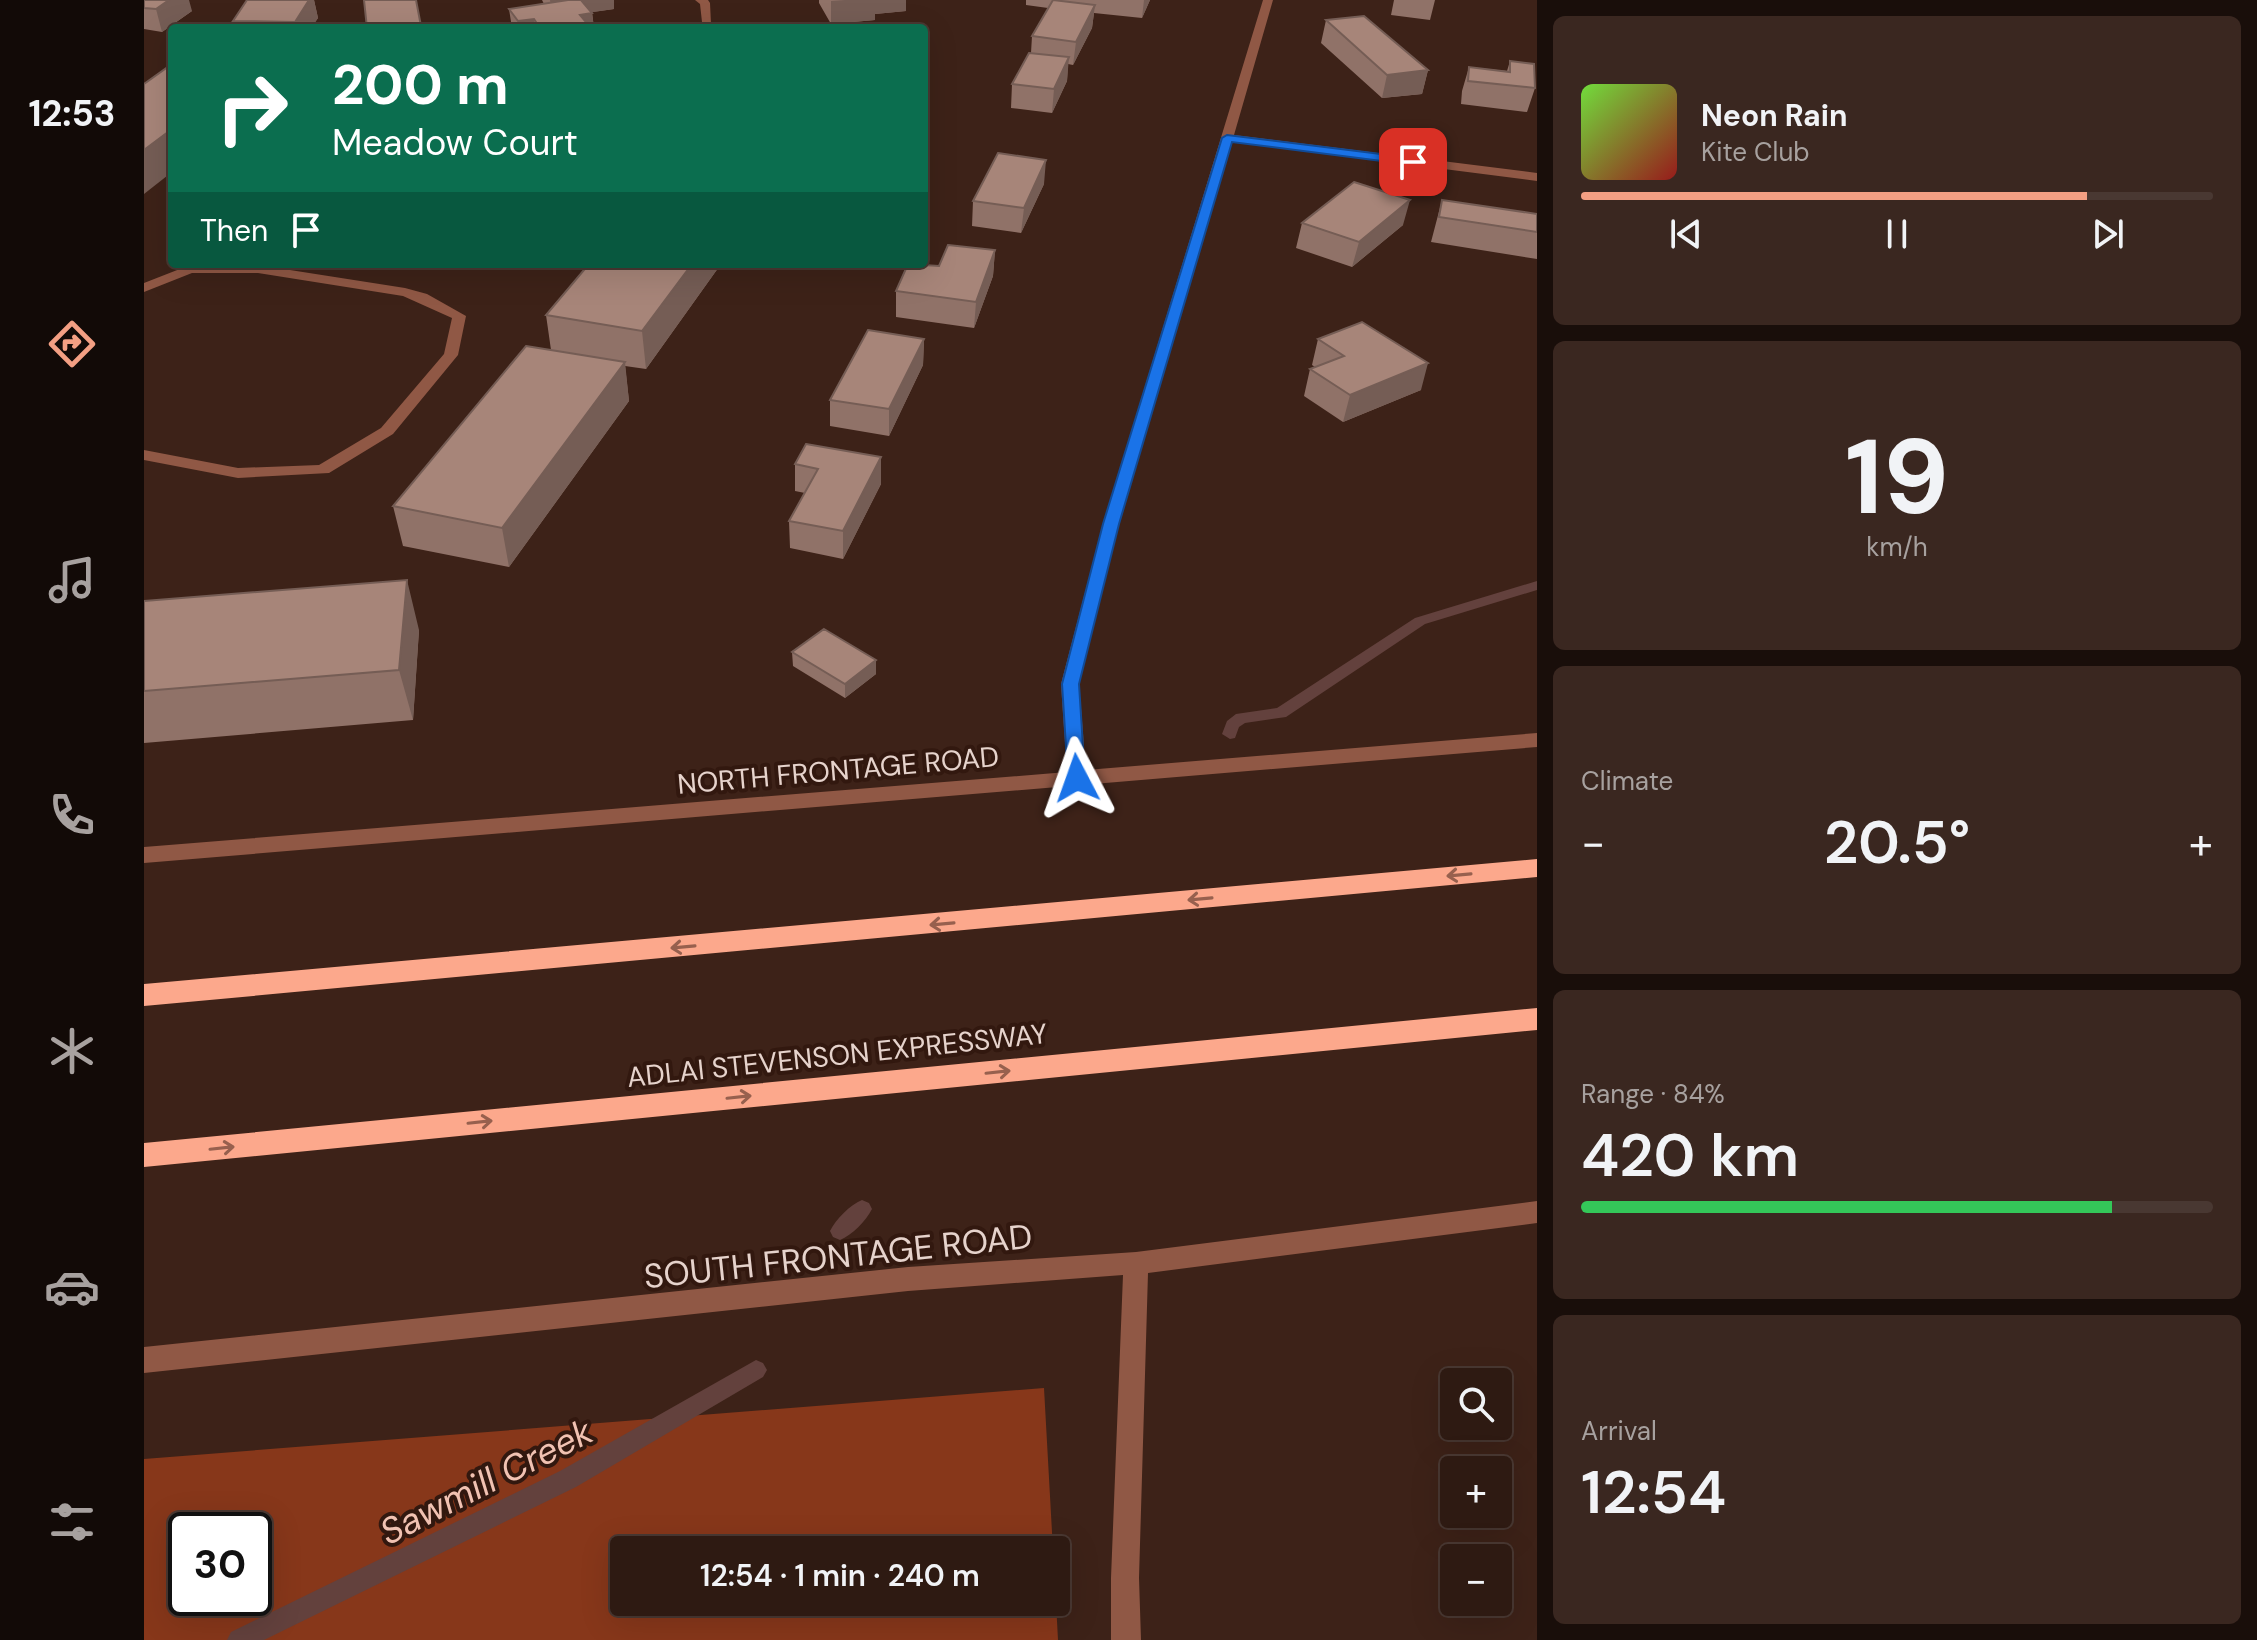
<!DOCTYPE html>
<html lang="en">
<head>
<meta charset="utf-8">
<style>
	body { margin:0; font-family:"DM Sans",sans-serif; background:#3a2720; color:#f1f3f6; height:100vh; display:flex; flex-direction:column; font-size:30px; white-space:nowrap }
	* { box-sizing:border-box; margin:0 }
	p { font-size:26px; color:#a7a19f }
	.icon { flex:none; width:44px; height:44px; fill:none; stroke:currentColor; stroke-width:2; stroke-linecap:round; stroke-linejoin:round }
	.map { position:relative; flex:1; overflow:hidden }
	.panel { display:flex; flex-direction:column; gap:16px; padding:16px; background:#190e0a; width:720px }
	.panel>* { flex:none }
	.guide { position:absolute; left:24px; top:24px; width:760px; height:244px; border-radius:8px; box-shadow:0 8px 32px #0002,0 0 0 2px #493832; background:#0b6e4f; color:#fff; overflow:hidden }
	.tools { position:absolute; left:1296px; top:1368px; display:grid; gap:16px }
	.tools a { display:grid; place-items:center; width:72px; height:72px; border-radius:8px; background:#2e1a12; box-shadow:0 8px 32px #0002,0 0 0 2px #493832; font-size:40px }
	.speed { position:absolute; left:24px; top:1512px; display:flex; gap:16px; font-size:40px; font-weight:700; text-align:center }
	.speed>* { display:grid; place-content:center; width:104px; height:104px; border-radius:50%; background:#2e1a12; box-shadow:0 8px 32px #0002,0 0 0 2px #493832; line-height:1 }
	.speed .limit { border:4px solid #111; border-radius:12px; background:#fff; color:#111 }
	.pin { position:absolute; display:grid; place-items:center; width:68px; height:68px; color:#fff; margin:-34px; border-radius:16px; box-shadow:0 4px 12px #0006 }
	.me { position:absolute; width:88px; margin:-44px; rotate:356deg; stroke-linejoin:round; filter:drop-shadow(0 0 6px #0008) }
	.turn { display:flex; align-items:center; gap:28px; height:168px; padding:0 32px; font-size:36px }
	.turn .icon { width:104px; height:104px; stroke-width:2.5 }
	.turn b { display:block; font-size:56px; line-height:68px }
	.then { display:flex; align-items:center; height:76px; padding:0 32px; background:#0003; gap:16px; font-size:30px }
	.big { font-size:60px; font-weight:600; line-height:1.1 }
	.panel .card { flex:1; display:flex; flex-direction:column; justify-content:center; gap:12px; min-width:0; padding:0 28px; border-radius:12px; background:#3a2720 }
	.panel .dial { align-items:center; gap:0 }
	.dial b { font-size:104px; line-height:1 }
	.song { display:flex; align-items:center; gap:24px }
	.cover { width:96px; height:96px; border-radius:12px; background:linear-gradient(135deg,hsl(100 70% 55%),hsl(0 70% 35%)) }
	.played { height:8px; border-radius:4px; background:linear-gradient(90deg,#f39f83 80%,#493832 80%) }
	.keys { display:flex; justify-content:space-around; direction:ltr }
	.heat { display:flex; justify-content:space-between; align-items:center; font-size:44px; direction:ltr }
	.charge { height:12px; border-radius:6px; background:linear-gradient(90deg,#34c759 84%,#493832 0) }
	.trip { position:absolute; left:466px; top:1536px; width:460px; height:80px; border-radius:8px; background:#2e1a12; box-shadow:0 8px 32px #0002,0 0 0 2px #493832; font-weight:600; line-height:80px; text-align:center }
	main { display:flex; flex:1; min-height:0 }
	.tab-bar { display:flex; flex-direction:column; width:144px; justify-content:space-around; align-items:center; background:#120a07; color:#a7a19f }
	.tab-bar .icon { width:56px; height:56px }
	.tab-bar .on { color:#f39f83 }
	.tab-bar b { font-size:36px; color:#f1f3f6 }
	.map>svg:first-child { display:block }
	.forest { fill:#87371a; fill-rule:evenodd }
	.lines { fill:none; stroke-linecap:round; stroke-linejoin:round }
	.stream { fill:#63413d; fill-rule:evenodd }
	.minor { fill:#905845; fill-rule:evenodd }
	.highway { fill:#fca88c; fill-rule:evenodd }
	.wall { fill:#907268 }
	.shaded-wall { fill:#755d55 }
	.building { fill:#a78579; stroke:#755d55; stroke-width:2 }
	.oneway { stroke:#97604e }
	.route { fill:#1a73e8; stroke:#114b97; stroke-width:2 }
	.labels { text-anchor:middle; stroke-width:8; stroke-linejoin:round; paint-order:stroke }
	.street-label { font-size:28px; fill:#e6d3cc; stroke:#32180f }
	.near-street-label { font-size:34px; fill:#e6d3cc; stroke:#32180f }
	.near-water-label { font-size:36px; font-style:italic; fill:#f1c2b2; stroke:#32180f }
</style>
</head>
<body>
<main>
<nav class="tab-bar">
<b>12:53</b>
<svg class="icon on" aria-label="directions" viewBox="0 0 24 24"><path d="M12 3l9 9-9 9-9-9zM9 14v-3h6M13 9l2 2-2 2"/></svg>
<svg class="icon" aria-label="music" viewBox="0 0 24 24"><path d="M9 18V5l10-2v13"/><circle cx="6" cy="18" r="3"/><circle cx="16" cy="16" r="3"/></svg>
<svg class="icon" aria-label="phone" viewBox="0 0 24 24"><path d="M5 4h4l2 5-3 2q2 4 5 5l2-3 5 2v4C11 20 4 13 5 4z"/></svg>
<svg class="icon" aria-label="climate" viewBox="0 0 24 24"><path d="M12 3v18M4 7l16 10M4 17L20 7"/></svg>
<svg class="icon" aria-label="car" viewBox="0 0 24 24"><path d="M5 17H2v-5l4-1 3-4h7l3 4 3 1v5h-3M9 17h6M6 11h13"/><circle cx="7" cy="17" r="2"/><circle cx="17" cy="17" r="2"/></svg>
<svg class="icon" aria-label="filters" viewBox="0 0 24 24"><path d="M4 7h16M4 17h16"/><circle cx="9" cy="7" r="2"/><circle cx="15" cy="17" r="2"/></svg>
</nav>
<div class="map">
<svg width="1393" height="1640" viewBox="0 0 1393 1640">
	<rect width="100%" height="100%" fill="#3d2218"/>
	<path class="forest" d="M900,1388L909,1550H480V1602H912L914,1640H0V1459ZM42,1530H110V1598H42Z"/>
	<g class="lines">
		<path class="stream" d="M1393,581V590L1281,624L1142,717L1101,723L1095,727L1091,738L1086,739L1078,734L1083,721L1092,714L1133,708L1271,618Z
			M718,1200L725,1203L728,1209C722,1221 708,1235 696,1240L689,1237L686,1231C692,1219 706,1205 718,1200Z
			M612,1360L619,1363L623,1370L619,1377L432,1487L120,1640H83L87,1632L416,1471Z"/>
		<path class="minor" d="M551,0H564L566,3L567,24L558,22L556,4Z
			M1119,0H1129L1090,135L1393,173V181L1088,142L975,524L935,684L942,770L1393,733V747L0,863V847L923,772L917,684L959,524Z
			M46,265H114L261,288L283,294L322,316L314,355L249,434L185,473L94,478L0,460V450L94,468L175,465L237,428L300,354L308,318L259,296L114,273H48L0,292V283Z
			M1393,1201V1223L1004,1273L995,1578L997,1640H967V1578L979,1275L764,1291L0,1373V1347L764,1267L992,1252Z"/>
		<path class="highway" d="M1393,859V877L0,1006V984Z
			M1393,1008V1030L0,1167V1143Z"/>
	</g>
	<path class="wall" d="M0,0L48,11L18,32L0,29Z
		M103,0H170L174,18L167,28H90L89,21Z
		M398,0H470V9L448,12L450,28H368L365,9L400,4Z
		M675,0H762V11L731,14V20L687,24L675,3Z
		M882,0H1006L998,18L950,13L948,28L929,65L924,64L923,81L908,113L867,108L868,84L887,53L888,36L904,8L882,5Z
		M1250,0H1291L1286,20L1247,15Z
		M1182,20L1284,70L1278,94L1238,98L1177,43Z
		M1366,61L1391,88L1383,112L1317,104L1318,91L1325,67L1363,71Z
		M900,184L877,233L828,226L829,201Z
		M1298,200L1393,214V259L1287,242Z
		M1158,223L1259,225L1208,267L1152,248Z
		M851,250L849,276L830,328L752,317V291Z
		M445,264H577L502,369L481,366L485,401L365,567L259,546L249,506L407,350L402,315Z
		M780,339L779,365L745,436L686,426V400Z
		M1174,339L1277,390L1199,422L1160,396L1166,369L1171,367L1168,365Z
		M662,444L737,484L699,559L646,548L645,521L661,493L651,491V464Z
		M0,601L275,630L269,720L0,743Z
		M648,652L732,674L701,698L649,666Z"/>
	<path class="shaded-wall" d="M25,0H45L48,11L18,32L12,9Z
		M165,0H170L174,18L167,28H153L151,22Z
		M406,0H470V9L409,18Z
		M701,0H762V11L731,14V20L687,24V1Z
		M1000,0H1006L998,18Z
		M951,5L948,28L929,65L932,42Z
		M448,13L450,28H438L436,15Z
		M390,19L391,28H375L374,21Z
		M925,57L923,81L908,113L910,89Z
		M1284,70L1278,94L1238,98L1243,75Z
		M28,129V172L0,194V150Z
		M902,160L900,184L877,233L880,208Z
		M1266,200L1259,225L1208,267L1215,242Z
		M851,250L849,276L830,328L832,302Z
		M548,264H577L502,369L498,331Z
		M780,339L779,365L745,436V409Z
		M481,362L485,401L365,567L358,528Z
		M1284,363L1277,390L1199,422L1206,395Z
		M737,457V484L699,559V531Z
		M263,580L275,630L269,720L255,670Z
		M732,660V674L701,698V684Z"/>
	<path class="building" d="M0,0H25L12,9L0,8Z
		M103,0H165L151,22L89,21Z
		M220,0H272L277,26L259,28H223Z
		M424,0H437L448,13L436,15L447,28H396L390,19L374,21L365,9Z
		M909,0L951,5L932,42L888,36Z
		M1220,16L1284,70L1243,75L1182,20Z
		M885,53L925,57L910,89L868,84Z
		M1366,61L1390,64L1391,88L1324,81L1325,67L1366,72Z
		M28,64V129L0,150V84Z
		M854,153L902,160L880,208L829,201Z
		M1210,182L1266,200L1215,242L1158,223Z
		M1298,200L1393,214V232L1295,217Z
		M804,245L851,250L832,302L752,291L764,264L795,266Z
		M445,264H548L498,331L402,315Z
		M1218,322L1284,363L1206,395L1166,369L1200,356L1174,339Z
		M724,330L780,339L745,409L686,400Z
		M382,346L481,362L358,528L249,506Z
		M662,444L737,457L699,531L645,521L674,469L651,464Z
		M263,580L255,670L0,691V601Z
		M680,629L732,660L701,684L648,652Z"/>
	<defs><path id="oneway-shaft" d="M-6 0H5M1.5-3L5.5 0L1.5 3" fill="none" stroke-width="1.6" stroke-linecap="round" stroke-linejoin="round" transform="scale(2)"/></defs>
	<g class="oneway">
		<use href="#oneway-shaft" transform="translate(1315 875) rotate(175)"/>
		<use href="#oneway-shaft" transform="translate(1056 899) rotate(175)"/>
		<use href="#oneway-shaft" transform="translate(798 924) rotate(175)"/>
		<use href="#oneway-shaft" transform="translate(539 947) rotate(175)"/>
		<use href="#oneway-shaft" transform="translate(854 1072) rotate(-6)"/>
		<use href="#oneway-shaft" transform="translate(595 1097) rotate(-6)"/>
		<use href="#oneway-shaft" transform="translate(336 1122) rotate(-6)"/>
		<use href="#oneway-shaft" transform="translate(78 1148) rotate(-6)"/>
	</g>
	<path class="route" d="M1083,135L1269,158L1275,162L1269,165L1088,142L975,524L935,684L941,778L933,784L924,778L918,684L959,524L1078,138Z"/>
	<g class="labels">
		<g class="street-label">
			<text transform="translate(694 770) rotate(-5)" y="10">NORTH FRONTAGE ROAD</text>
			<text transform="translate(693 1055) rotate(-6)" y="10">ADLAI STEVENSON EXPRESSWAY</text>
		</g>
		<g class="near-street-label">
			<text transform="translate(694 1256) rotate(-6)" y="12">SOUTH FRONTAGE ROAD</text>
		</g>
		<g class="near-water-label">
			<text transform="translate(342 1481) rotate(-27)" y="13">Sawmill Creek</text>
		</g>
	</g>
</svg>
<div class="tools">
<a><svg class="icon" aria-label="search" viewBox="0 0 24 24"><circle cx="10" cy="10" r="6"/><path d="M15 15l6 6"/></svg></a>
<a>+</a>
<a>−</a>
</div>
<div class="speed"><div class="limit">30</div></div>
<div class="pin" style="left:1269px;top:162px;background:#d93025"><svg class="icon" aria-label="arrive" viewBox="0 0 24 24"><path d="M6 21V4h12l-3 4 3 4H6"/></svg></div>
<svg class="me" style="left:933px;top:778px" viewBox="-20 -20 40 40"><path d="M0-17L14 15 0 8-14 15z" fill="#1a73e8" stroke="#fff" stroke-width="4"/></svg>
<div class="trip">12:54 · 1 min · 240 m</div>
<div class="guide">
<div class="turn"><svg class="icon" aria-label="right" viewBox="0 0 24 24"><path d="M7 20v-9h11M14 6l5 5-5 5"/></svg><div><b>200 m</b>Meadow Court</div></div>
<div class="then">Then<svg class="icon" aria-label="arrive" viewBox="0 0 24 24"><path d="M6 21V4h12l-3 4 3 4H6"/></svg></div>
</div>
</div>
<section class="panel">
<div class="card">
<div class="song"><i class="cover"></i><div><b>Neon Rain</b><p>Kite Club</p></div></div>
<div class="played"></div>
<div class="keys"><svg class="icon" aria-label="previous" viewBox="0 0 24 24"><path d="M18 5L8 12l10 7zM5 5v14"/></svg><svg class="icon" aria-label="pause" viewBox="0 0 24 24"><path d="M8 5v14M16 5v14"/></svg><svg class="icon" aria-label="next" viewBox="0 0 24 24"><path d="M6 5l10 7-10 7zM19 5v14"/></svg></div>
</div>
<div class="card dial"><b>19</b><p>km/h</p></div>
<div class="card"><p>Climate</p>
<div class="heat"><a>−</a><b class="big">20.5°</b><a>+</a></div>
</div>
<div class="card"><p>Range · 84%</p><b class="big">420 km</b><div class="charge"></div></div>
<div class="card"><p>Arrival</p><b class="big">12:54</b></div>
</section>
</main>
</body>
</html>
